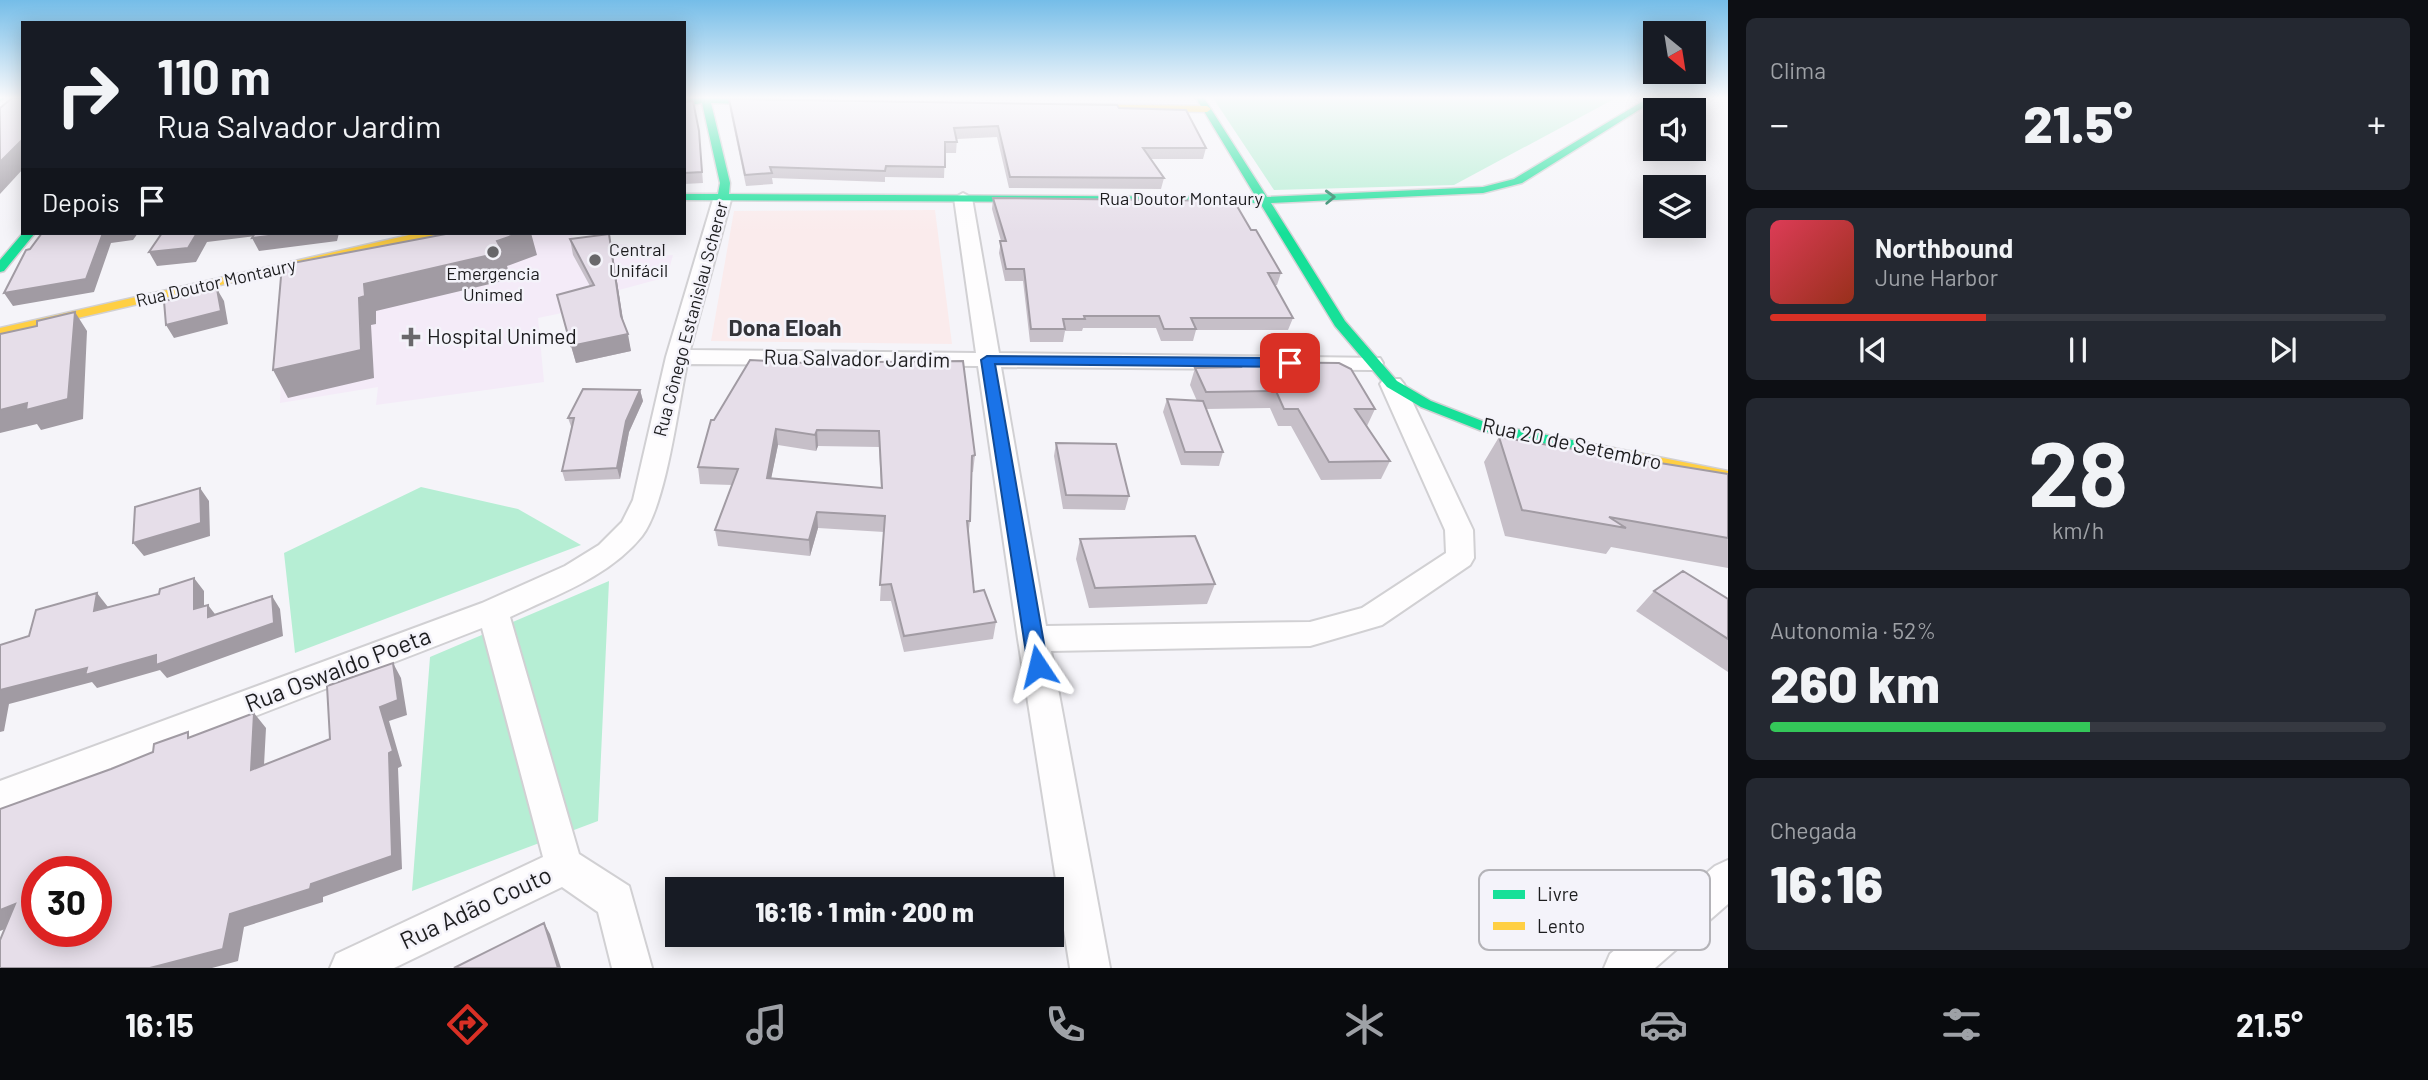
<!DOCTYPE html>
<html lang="pt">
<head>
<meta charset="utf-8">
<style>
	body { margin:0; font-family:Barlow,sans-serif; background:#242831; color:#f1f3f6; height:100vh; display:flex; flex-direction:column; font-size:26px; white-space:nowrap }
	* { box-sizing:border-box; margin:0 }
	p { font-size:23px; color:#9ea1a6 }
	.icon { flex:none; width:38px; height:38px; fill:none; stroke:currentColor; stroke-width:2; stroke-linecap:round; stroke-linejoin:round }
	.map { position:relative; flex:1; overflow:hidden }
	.details { display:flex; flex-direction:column; gap:18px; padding:18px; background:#0d0f14; width:700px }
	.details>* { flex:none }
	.banner { position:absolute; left:21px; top:21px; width:665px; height:214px; border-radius:0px; box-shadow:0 4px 18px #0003; background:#171b24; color:#f1f3f6; overflow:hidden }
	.needle { width:46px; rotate:150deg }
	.controls { position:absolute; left:1643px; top:21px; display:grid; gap:14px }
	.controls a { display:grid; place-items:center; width:63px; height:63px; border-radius:0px; background:#171b24; box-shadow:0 4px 18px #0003; font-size:35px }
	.speed { position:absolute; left:21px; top:856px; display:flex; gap:14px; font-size:35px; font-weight:700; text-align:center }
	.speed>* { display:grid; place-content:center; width:91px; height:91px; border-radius:50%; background:#171b24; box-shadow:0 4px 18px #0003; line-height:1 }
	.speed .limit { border:10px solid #d22; background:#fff; color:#111 }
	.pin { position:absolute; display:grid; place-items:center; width:60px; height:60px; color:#fff; margin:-30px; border-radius:14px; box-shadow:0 4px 10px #0006 }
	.me { position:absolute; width:77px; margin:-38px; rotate:350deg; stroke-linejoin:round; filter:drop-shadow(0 0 5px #0008) }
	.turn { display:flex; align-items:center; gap:24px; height:147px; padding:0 21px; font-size:32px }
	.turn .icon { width:91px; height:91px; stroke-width:2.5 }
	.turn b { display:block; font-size:49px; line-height:60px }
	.then { display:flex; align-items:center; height:66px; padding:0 21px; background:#0003; gap:14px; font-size:26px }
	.big { font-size:52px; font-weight:800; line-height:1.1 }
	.details .widget { flex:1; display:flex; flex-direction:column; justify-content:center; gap:10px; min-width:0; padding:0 24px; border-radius:10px; background:#242831 }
	.details .dial { align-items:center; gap:0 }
	.dial b { font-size:91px; line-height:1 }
	.song { display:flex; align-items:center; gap:21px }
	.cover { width:84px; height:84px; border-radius:10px; background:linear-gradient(135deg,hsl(350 70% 55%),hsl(10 70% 35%)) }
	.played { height:7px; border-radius:4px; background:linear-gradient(90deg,#d93025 35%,#363941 35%) }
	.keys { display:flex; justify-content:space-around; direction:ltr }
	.heat { display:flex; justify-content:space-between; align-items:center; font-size:38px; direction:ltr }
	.charge { height:10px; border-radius:5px; background:linear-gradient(90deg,#34c759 52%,#363941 0) }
	.trip { position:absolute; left:665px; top:877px; width:399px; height:70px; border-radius:0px; background:#171b24; box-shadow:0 4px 18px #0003; font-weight:800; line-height:70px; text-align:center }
	.menu { display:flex; height:112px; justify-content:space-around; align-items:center; background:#090b0e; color:#9ea1a6 }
	.menu .icon { width:49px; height:49px }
	.menu .active { color:#d93025 }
	.menu b { font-size:32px; color:#f1f3f6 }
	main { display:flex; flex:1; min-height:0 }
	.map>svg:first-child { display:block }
	.education { fill:#faebec }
	.medical { fill:#f4ebf8 }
	.green { fill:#b6eed4 }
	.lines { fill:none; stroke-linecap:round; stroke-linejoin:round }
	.street-casing { stroke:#d1d0d3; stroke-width:4 }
	.fast-casing { stroke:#d1d0d3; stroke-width:3 }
	.slow-casing { stroke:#d1d0d3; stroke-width:3 }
	.street { fill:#fefdfe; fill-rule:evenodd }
	.fast { fill:#16e098; fill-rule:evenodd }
	.slow { fill:#ffcf43; fill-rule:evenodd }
	.wall { fill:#c6bfc8; fill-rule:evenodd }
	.shaded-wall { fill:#a19ba3 }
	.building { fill:#e6dee9; stroke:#a19ba3; stroke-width:2; fill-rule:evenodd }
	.oneway { stroke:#1a7e5c }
	.route { fill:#1a73e8; stroke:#114b97; stroke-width:2 }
	.poi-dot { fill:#69686b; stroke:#f4f3fa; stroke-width:2.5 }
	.labels { text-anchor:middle; stroke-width:5; stroke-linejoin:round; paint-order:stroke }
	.far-street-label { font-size:18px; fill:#1d1d1f; stroke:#f4f3fa }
	.far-poi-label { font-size:18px; fill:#1d1d1f; stroke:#f4f3fa; text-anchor:start }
	.poi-label { font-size:21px; fill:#1d1d1f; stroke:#f4f3fa; text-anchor:start }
	.street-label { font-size:21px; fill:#1d1d1f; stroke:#f4f3fa }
	.neighbourhood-label { font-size:23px; font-weight:bold; fill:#333338; stroke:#f4f3fa }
	.near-street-label { font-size:24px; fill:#1d1d1f; stroke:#f4f3fa }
	.key { fill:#f4f3fa; stroke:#b4b3b8; stroke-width:2 }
	.key-label { font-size:19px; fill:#1d1d1f }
</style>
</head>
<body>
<main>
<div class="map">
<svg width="1728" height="968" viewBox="0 0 1728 968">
	<rect width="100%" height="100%" fill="#f5f4f9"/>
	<path class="education" d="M935,210L952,344L711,341L734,211Z"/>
	<path class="medical" d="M486,233H572L574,248L627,244L626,257L673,255L667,277L560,306L562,313L538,318L544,382L376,405L378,387L280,403L285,282Z"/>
	<path class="green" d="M1213,98H1616L1454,185L1274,190Z
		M421,487L518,509L581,545L295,653L284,553Z
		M609,581L598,821L412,891L430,657Z"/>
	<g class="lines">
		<defs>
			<path id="street" d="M723,191L732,196L690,350L976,353L954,198L963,193L972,198L999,353L1380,358L1383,363L1380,368L1372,370L1001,367L1046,626L1310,622L1362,608L1446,553L1445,530L1380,384L1384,379H1400L1404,384L1473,530L1474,558L1470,565L1382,625L1310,646L1051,651L1110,968H1070L1018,639L978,366L687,364C678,406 666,505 642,536C609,577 556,595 510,617L579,854L629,886L652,968H612L598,912L562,887L394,968H330L336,954L543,857L482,628L0,815V781L482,603L565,566L599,545L622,522L633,500L666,357L714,196Z
				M1728,860V904L1655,968H1604L1610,954L1715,866Z"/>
			<path id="fast" d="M0,98H5L0,101Z
				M701,98L780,99L784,102L780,105L711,103L730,183L729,194L1256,197L1196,98H1204L1267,197L1483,187L1514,179L1648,98H1658L1522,183L1483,193L1271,203L1345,321L1397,381L1431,401L1490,424L1603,446L1611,451L1603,456L1482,431L1421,407L1387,387L1335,326L1260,203L684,200V194H718L720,183L702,103L684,106V100Z
				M23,233H35L4,271L0,272V260Z"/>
			<path id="slow" d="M1068,104L1207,106L1211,109L1207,112L1065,109L1064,107Z
				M418,233H438L432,236L0,336V328Z
				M1603,446L1728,471V481L1598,455L1595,451L1598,447Z"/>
		</defs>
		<use href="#street" class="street-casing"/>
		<use href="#fast" class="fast-casing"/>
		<use href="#slow" class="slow-casing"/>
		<use href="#street" class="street"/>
		<use href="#fast" class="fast"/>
		<use href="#slow" class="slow"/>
	</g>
	<path class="wall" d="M729,99L1206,148L1203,159H1151L1164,178L1161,189L1009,188L997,137L957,139L956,153H945L944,178L885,177V182L772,178L773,184L746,186L730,110Z
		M684,102L699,131L703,183L684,184Z
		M993,198L1251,230L1281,273L1277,285H1274L1293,318L1288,330H1196L1193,341H1161L1156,328H1083L1082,331H1065L1063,342H1030L1023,281H1005L999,253L1001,241L992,209Z
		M570,239L612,250L623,320L631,351L576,363L557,295L590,286L573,255Z
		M872,362L975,455L973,472H971L970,521L968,537L974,592L996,622L993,639L904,652L891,601H880L884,532L818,528L810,556L718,546L715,530L732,485L700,484L698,467L714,420L844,365ZM778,445L816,451L818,446L879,447L881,488L771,478Z
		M1239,362L1375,409L1367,426L1390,461L1381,479L1321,480L1291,426H1278L1270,408L1206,409L1223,452L1219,466L1181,465L1163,412L1167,399L1197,401L1190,385L1195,368L1237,367Z
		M640,390L643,401L629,432L620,479L565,481L562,471L572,429L568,418Z
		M1499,437L1728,474V568L1611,547L1606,554L1505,536L1484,462Z
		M1056,443L1129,496L1125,510L1063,509L1054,456Z
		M1080,539L1215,584L1207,604L1089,608L1076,559Z
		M1654,591L1728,599V672L1636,611Z"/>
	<path class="shaded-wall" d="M23,139V169L0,194V162Z
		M103,233H138L133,240L111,243L94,292L13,306L4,293Z
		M197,233H264L265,235L207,242L196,262L157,266L149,252Z
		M293,233H339L337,241L259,251L252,238Z
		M520,233H531L537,255L507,266L511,279L376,311V324L371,325L374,378L288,398L273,370L359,298L364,284Z
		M609,234L612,250L625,332L621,316Z
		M217,289L224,301L228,324L174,338L166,325Z
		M75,312L87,331L83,419L41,430L37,424L0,433V410Z
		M628,334L631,351L576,363L571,346Z
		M640,390L643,401L629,432L620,479L617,468L626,421Z
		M776,429L778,445L768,494L767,478Z
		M817,430L818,446L816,451L815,435Z
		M200,488L209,501L210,536L144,556L133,543Z
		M817,512L818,528L810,556L809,540Z
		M194,578L204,591V622L194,609Z
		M97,593L108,607L105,624L94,611Z
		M272,596L280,609L283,636L167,678L160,670L97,688L92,682L9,704L4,731L0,732V690Z
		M208,605L218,618L208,617Z
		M393,663L401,678L407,715L389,721L402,766L398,768L402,869L323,897V902L244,927L238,961L212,968H150L230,914L311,884L380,707Z
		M254,713L266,728L263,784L251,770Z
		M15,904L34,917L0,931V910Z
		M544,923L550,934L561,968H558Z"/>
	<path class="building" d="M12,98H23V139L0,162V108Z
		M729,99L1117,105L1119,108L1186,110L1206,148H1143L1164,178L1010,177L998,126L954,128L957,142H945V167L886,166L885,171L770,167L772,173L745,175Z
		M693,101L699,131L702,172L684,173V102Z
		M993,198L1234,201L1251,230H1256L1281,273H1268L1293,318H1191L1196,329H1164L1159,316H1084L1085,319H1063L1065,329H1031L1024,269H1006L1000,241H1006Z
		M42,233H103L86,279L4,293L26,250L30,249Z
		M162,233H197L188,248L149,252Z
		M255,233H293L252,238Z
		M451,233H520L497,241L503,252L364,284L365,296L359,298L361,350L273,370L282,265Z
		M609,234L621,316L628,334L571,346L557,295L594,285L570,239Z
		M217,289L221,311L166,325L164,301Z
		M75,312L68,399L26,410L27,403L0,410V334L37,326V321Z
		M844,358H872V362L963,361L975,455L972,456L970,521H967L974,592L984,590L996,622L904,636L891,584L880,585L885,516L817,512L809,540L715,530L738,469L698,467L711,420H714L750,360L844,365ZM776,429L815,435L817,430L879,431L882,488L767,478Z
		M1239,362L1339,363L1351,369L1375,409H1355L1390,461L1329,462L1298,409H1284L1276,391L1206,392L1195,368L1241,367Z
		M583,389L640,390L626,421L617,468L562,471L574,418H568Z
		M1167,399L1203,401L1223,452H1185Z
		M1499,437L1728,474V538L1609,517L1626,528L1522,510Z
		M1056,443L1116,444L1129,496L1066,495Z
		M200,488L201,523L133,543L135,507Z
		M1195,536L1215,584L1095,588L1080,539Z
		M1683,571L1728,599V639L1654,591Z
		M194,578V609L208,605V617L272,596L274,623L156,665V655L85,675L87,668L0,690V645L29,636L36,610L97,593L94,611L159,594L160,589Z
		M393,663L398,700L380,707L393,751L389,753L392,856L311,884L310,889L230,914L223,949L150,968H0V940L15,904L0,910V809L111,769L153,752L154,744L188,732V738L254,713L251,770L330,739L327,686ZM37,872H96V931H37Z
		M544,923L558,968H454Z"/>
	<defs><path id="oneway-chevron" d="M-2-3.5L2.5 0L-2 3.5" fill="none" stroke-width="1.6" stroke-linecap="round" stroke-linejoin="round" transform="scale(1.75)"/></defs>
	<use class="oneway" href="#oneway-chevron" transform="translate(1330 197) rotate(-2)"/>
	<linearGradient id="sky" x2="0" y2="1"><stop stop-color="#75bde8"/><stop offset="0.42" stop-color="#fafafc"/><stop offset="1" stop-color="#fafafc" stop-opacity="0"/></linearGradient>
	<rect width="1728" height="233" fill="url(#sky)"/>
	<path class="route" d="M987,356L1290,358L1297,363L1290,367L995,364L1048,666L1045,672L1038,674L1031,672L1028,666L981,360Z"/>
	<g class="poi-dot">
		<circle cx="493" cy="252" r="7"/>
		<circle cx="595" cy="260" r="7"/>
		<path d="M407.5 326.5h7v7h7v7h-7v7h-7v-7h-7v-7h7z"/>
	</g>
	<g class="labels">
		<g class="far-street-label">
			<text x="1181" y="205">Rua Doutor Montaury</text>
			<text transform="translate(216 283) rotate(-13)" y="6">Rua Doutor Montaury</text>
			<text transform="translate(691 319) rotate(-75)" y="6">Rua Cônego Estanislau Scherer</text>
		</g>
		<g class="far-poi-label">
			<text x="609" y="256">Central<tspan x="609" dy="21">Unifácil</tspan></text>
			<text x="493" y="280" text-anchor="middle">Emergencia<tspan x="493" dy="21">Unimed</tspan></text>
		</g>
		<g class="poi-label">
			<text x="427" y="344">Hospital Unimed</text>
		</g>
		<g class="street-label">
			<text transform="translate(857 359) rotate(1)" y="7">Rua Salvador Jardim</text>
			<text transform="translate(1572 444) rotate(12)" y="7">Rua 20 de Setembro</text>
		</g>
		<g class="neighbourhood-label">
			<text x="785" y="336">Dona Eloah</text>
		</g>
		<g class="near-street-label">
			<text transform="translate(338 670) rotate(-21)" y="8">Rua Oswaldo Poeta</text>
			<text transform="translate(476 908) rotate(-25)" y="8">Rua Adão Couto</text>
		</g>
	</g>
	<rect x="1479" y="870" width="231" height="80" rx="10" class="key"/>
	<rect x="1493" y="890" width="32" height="9" fill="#16e098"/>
	<rect x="1493" y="922" width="32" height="8" fill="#ffcf43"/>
	<g class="key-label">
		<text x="1537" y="901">Livre</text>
		<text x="1537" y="933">Lento</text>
	</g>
</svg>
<div class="controls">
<a><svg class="needle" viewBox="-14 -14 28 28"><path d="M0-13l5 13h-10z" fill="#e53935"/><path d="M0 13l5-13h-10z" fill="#9ea1a6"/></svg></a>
<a><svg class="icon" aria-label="sound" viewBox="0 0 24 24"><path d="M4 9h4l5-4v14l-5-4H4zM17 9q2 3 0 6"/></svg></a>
<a><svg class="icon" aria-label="layers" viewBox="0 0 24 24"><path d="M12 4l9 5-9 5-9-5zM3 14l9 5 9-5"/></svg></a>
</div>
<div class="speed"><div class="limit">30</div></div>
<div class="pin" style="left:1290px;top:363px;background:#d93025"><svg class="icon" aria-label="arrive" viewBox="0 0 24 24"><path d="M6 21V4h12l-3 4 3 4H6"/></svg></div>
<svg class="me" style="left:1038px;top:666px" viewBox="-20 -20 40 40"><path d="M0-17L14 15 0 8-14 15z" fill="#1a73e8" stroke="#fff" stroke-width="4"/></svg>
<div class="trip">16:16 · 1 min · 200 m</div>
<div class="banner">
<div class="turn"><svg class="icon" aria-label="right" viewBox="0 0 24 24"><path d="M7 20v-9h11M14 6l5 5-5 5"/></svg><div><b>110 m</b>Rua Salvador Jardim</div></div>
<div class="then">Depois<svg class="icon" aria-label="arrive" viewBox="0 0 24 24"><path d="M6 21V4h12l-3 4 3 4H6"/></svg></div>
</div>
</div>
<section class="details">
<div class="widget"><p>Clima</p>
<div class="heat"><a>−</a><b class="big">21.5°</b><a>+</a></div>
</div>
<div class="widget">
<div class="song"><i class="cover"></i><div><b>Northbound</b><p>June Harbor</p></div></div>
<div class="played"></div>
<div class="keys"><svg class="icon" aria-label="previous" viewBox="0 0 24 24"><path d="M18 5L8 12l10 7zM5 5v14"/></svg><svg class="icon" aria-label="pause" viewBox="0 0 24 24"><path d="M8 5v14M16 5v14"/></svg><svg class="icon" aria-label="next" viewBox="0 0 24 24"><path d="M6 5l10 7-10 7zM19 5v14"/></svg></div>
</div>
<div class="widget dial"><b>28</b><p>km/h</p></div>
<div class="widget"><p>Autonomia · 52%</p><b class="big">260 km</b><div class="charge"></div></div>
<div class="widget"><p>Chegada</p><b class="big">16:16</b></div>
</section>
</main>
<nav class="menu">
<b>16:15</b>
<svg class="icon active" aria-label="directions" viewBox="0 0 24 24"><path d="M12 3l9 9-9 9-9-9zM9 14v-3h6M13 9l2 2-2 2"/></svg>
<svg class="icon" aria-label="music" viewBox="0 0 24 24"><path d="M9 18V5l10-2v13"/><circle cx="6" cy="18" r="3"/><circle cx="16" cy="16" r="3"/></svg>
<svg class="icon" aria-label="phone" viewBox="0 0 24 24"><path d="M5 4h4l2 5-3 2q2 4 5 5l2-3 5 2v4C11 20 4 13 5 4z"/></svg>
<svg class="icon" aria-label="climate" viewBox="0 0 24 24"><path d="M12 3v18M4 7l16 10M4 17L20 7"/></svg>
<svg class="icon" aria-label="car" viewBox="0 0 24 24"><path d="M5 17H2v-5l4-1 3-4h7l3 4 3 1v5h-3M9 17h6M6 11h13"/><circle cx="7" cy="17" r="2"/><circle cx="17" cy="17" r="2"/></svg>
<svg class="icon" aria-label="filters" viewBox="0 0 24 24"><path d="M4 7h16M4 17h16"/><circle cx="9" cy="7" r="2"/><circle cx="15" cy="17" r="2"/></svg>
<b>21.5°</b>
</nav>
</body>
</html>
